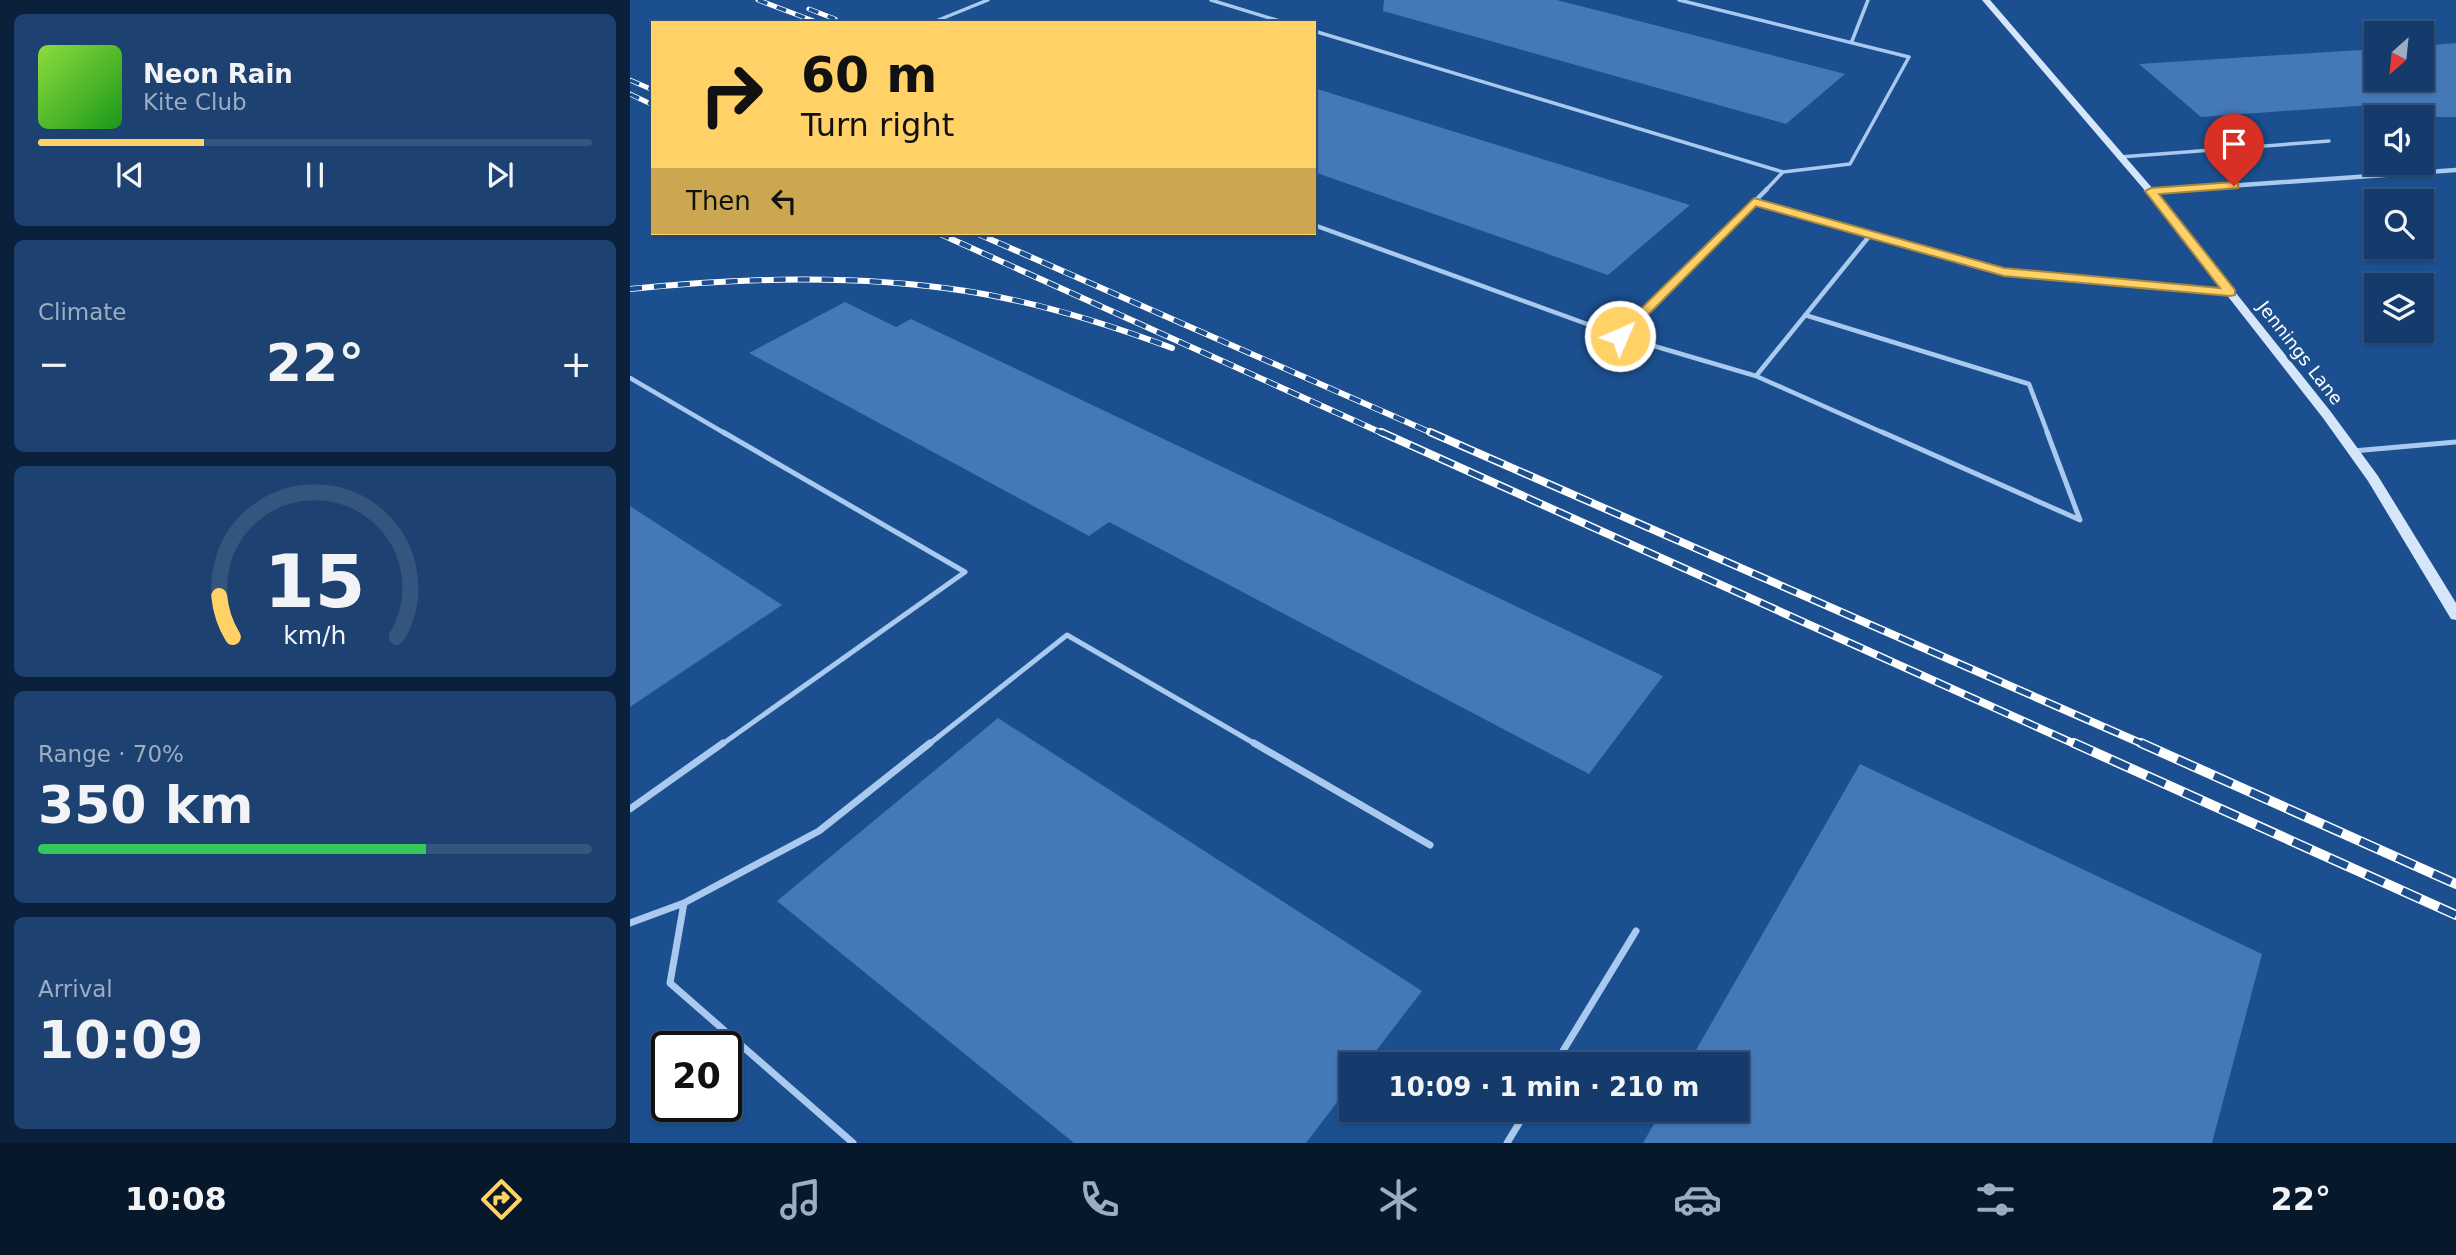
<!DOCTYPE html>
<html lang="en">
<head>
<meta charset="utf-8">
<style>
	body { margin:0; font-family:"DejaVu Sans",sans-serif; background:#1d4271; color:#f1f3f6; height:100vh; display:flex; flex-direction:column; font-size:26px; white-space:nowrap }
	* { box-sizing:border-box; margin:0 }
	p { font-size:23px; color:#9dadc1 }
	.icon { flex:none; width:38px; height:38px; fill:none; stroke:currentColor; stroke-width:2; stroke-linecap:round; stroke-linejoin:round }
	.map { position:relative; flex:1; overflow:hidden }
	.side { display:flex; flex-direction:column; gap:14px; padding:14px; background:#0b203b; width:630px }
	.side>* { flex:none }
	.top-card { position:absolute; left:21px; top:21px; width:665px; height:214px; border-radius:0px; box-shadow:0 2px 5px #0004,0 0 0 2px #33557e; background:#ffd166; color:#111; overflow:hidden }
	.needle { width:46px; rotate:207deg }
	.tools { position:absolute; left:1734px; top:21px; display:grid; gap:14px }
	.tools a { display:grid; place-items:center; width:70px; height:70px; border-radius:0px; background:#143b6b; box-shadow:0 2px 5px #0004,0 0 0 2px #33557e; font-size:35px }
	.speed { position:absolute; left:21px; top:1031px; display:flex; gap:14px; font-size:35px; font-weight:700; text-align:center }
	.speed>* { display:grid; place-content:center; width:91px; height:91px; border-radius:50%; background:#143b6b; box-shadow:0 2px 5px #0004,0 0 0 2px #33557e; line-height:1 }
	.speed .limit { border:4px solid #111; border-radius:10px; background:#fff; color:#111 }
	.pin { position:absolute; display:grid; place-items:center; width:60px; height:60px; color:#fff; margin:-72px -30px; border-radius:50% 50% 50% 0; rotate:-45deg; box-shadow:0 0 7px #0007 }
	.pin .icon { rotate:45deg }
	.me { position:absolute; width:77px; margin:-38px; rotate:45deg; stroke-linejoin:round; filter:drop-shadow(0 0 5px #0008) }
	.turn { display:flex; align-items:center; gap:24px; height:147px; padding:0 35px; font-size:32px }
	.turn .icon { width:91px; height:91px; stroke-width:2.5 }
	.turn b { display:block; font-size:49px; line-height:60px }
	.then { display:flex; align-items:center; height:66px; padding:0 35px; background:#0003; gap:14px; font-size:26px }
	.big { font-size:52px; font-weight:700; line-height:1.1 }
	.side .tile { flex:1; display:flex; flex-direction:column; justify-content:center; gap:10px; min-width:0; padding:0 24px; border-radius:10px; background:#1d4271 }
	.side .dial { align-items:center; gap:0 }
	.dial svg { height:182px; overflow:visible; fill:none; stroke:#33557e; stroke-width:7; stroke-linecap:round; text-anchor:middle }
	.dial text { fill:#f1f3f6; stroke:none }
	.song { display:flex; align-items:center; gap:21px }
	.cover { width:84px; height:84px; border-radius:10px; background:linear-gradient(135deg,hsl(90 70% 55%),hsl(120 70% 35%)) }
	.played { height:7px; border-radius:4px; background:linear-gradient(90deg,#ffd166 30%,#33557e 30%) }
	.keys { display:flex; justify-content:space-around; direction:ltr }
	.heat { display:flex; justify-content:space-between; align-items:center; font-size:38px; direction:ltr }
	.charge { height:10px; border-radius:5px; background:linear-gradient(90deg,#34c759 70%,#33557e 0) }
	.trip { position:absolute; left:709px; top:1052px; width:410px; height:70px; border-radius:0px; background:#143b6b; box-shadow:0 2px 5px #0004,0 0 0 2px #33557e; font-weight:700; line-height:70px; text-align:center }
	.tabs { display:flex; height:112px; justify-content:space-around; align-items:center; background:#08182b; color:#9dadc1 }
	.tabs .icon { width:49px; height:49px }
	.tabs .active { color:#ffd166 }
	.tabs b { font-size:32px; color:#f1f3f6 }
	main { display:flex; flex:1; min-height:0 }
	.map>svg:first-child { display:block }
	.building { fill:#4478b7 }
	.lines { fill:none; stroke-linecap:round; stroke-linejoin:round }
	.lane-far3 { stroke:#a9c9ee; stroke-width:3.5 }
	.lane-far2 { stroke:#a9c9ee; stroke-width:4.5 }
	.lane-far1 { stroke:#a9c9ee; stroke-width:5 }
	.lane { stroke:#a9c9ee; stroke-width:7 }
	.street-far1 { stroke:#a9c9ee; stroke-width:4.5 }
	.street { stroke:#a9c9ee; stroke-width:5 }
	.secondary { fill:#d6e6fa; fill-rule:evenodd }
	.rail-far3-casing { stroke:#fff; stroke-width:5 }
	.rail-far2-casing { stroke:#fff; stroke-width:6 }
	.rail-far1-casing { stroke:#fff; stroke-width:8 }
	.rail-casing { stroke:#fff; stroke-width:10 }
	.rail-far3 { stroke:#1b4f8f; stroke-width:3.5; stroke-dasharray:10; stroke-linecap:butt }
	.rail-far2 { stroke:#1b4f8f; stroke-width:4.5; stroke-dasharray:12; stroke-linecap:butt }
	.rail-far1 { stroke:#1b4f8f; stroke-width:5; stroke-dasharray:16; stroke-linecap:butt }
	.rail { stroke:#1b4f8f; stroke-width:7; stroke-dasharray:20; stroke-linecap:butt }
	.route { fill:#ffd166; stroke:#a68842; stroke-width:2 }
	.labels { text-anchor:middle; stroke-width:7; stroke-linejoin:round; paint-order:stroke }
	.far-street-label { font-size:18px; fill:#fff; stroke:#1b4f8f }
</style>
</head>
<body>
<main>
<section class="side">
<div class="tile">
<div class="song"><i class="cover"></i><div><b>Neon Rain</b><p>Kite Club</p></div></div>
<div class="played"></div>
<div class="keys"><svg class="icon" aria-label="previous" viewBox="0 0 24 24"><path d="M18 5L8 12l10 7zM5 5v14"/></svg><svg class="icon" aria-label="pause" viewBox="0 0 24 24"><path d="M8 5v14M16 5v14"/></svg><svg class="icon" aria-label="next" viewBox="0 0 24 24"><path d="M6 5l10 7-10 7zM19 5v14"/></svg></div>
</div>
<div class="tile"><p>Climate</p>
<div class="heat"><a>−</a><b class="big">22°</b><a>+</a></div>
</div>
<div class="tile dial"><svg viewBox="0 0 100 80">
<path d="M14 69A42 42 0 1 1 86 69"/>
<path d="M14 69A42 42 0 0 1 8 51" stroke="#ffd166"/>
<text x="50" y="56" font-size="32" font-weight="700">15</text>
<text x="50" y="72" font-size="11">km/h</text>
</svg></div>
<div class="tile"><p>Range · 70%</p><b class="big">350 km</b><div class="charge"></div></div>
<div class="tile"><p>Arrival</p><b class="big">10:09</b></div>
</section>
<div class="map">
<svg width="1826" height="1143" viewBox="0 0 1826 1143">
	<rect width="100%" height="100%" fill="#1b4f8f"/>
	<path class="building" d="M754,0H927L1215,74L1156,124L753,11Z
		M1826,43V117H1759L1741,105L1571,117L1509,64L1746,49V79H1792V46Z
		M684,88L1060,205L978,275L684,172Z
		M215,302L266,327L281,319L1033,676L959,774L479,522L459,536L119,353Z
		M0,506L152,605L0,707Z
		M368,718L792,991L736,1064H721V1084L676,1143H444L147,901Z
		M1230,764L1632,954L1582,1143H1013L1032,1110H1106V1064H1058Z"/>
	<g class="lines">
		<path class="lane-far3" d="M581,0L656,23
			M1049,0L1279,57L1220,164L1153,172
			M301,23L358,0
			M684,31L1153,172L1135,191
			M1222,41L1238,0
			M1490,157L1699,141"/>
		<path class="lane-far2" d="M1137,189L1124,202L1374,272L1600,293
			M1124,202L990,336L1126,376L1241,234
			M684,225L990,336
			M1175,315L1399,384L1418,434
			M1126,376L1256,434
			M0,378L96,434"/>
		<path class="lane-far1" d="M1252,432L1450,520L1417,432
			M1723,451L1826,442
			M91,745L335,572L93,432
			M298,745L437,635L627,745"/>
		<path class="lane" d="M624,743L800,845
			M0,809L93,743
			M54,903L40,983L223,1143
			M0,923L54,903L189,831L300,743
			M925,1064L1006,931
			M877,1143L897,1110"/>
		<path class="street-far1" d="M1527,191L1826,170"/>
		<path class="street" d="M1520,191L1552,189"/>
		<path class="secondary" d="M1352,0H1360L1523,189L1701,412L1748,476L1826,603V620L1821,619L1738,481L1693,418L1517,193Z"/>
		<defs>
			<path id="rail-far3" d="M128,0L189,23
				M179,9L205,19
				M0,80L23,90
				M0,94L23,105"/>
			<path id="rail-far2" d="M308,233L754,434
				M346,233L804,434
				M0,289C112,278 225,274 336,291C407,302 475,323 542,348"/>
			<path id="rail-far1" d="M751,432L1447,745
				M800,432L1515,745"/>
			<path id="rail" d="M1444,743L1826,915
				M1511,743L1826,884"/>
		</defs>
		<use href="#rail-far3" class="rail-far3-casing"/>
		<use href="#rail-far2" class="rail-far2-casing"/>
		<use href="#rail-far1" class="rail-far1-casing"/>
		<use href="#rail" class="rail-casing"/>
		<use href="#rail-far3" class="rail-far3"/>
		<use href="#rail-far2" class="rail-far2"/>
		<use href="#rail-far1" class="rail-far1"/>
		<use href="#rail" class="rail"/>
	</g>
	<path class="route" d="M1604,182L1608,183V188L1529,194L1605,290V295L1600,296L1374,276L1126,206L994,339L990,340L983,336L1124,198L1374,268L1590,288L1515,191L1521,188Z"/>
	<g class="labels">
		<g class="far-street-label">
			<text transform="translate(1670 353) rotate(52)" y="6">Jennings Lane</text>
		</g>
	</g>
</svg>
<div class="tools">
<a><svg class="needle" viewBox="-14 -14 28 28"><path d="M0-13l5 13h-10z" fill="#e53935"/><path d="M0 13l5-13h-10z" fill="#9dadc1"/></svg></a>
<a><svg class="icon" aria-label="sound" viewBox="0 0 24 24"><path d="M4 9h4l5-4v14l-5-4H4zM17 9q2 3 0 6"/></svg></a>
<a><svg class="icon" aria-label="search" viewBox="0 0 24 24"><circle cx="10" cy="10" r="6"/><path d="M15 15l6 6"/></svg></a>
<a><svg class="icon" aria-label="layers" viewBox="0 0 24 24"><path d="M12 4l9 5-9 5-9-5zM3 14l9 5 9-5"/></svg></a>
</div>
<div class="speed"><div class="limit">20</div></div>
<div class="pin" style="left:1604px;top:186px;background:#d93025"><svg class="icon" aria-label="arrive" viewBox="0 0 24 24"><path d="M6 21V4h12l-3 4 3 4H6"/></svg></div>
<svg class="me" style="left:990px;top:336px" viewBox="-20 -20 40 40"><circle r="17" fill="#ffd166" stroke="#fff" stroke-width="3"/><path d="M0-11L8 9 0 5-8 9z" fill="#fff"/></svg>
<div class="trip">10:09 · 1 min · 210 m</div>
<div class="top-card">
<div class="turn"><svg class="icon" aria-label="right" viewBox="0 0 24 24"><path d="M7 20v-9h11M14 6l5 5-5 5"/></svg><div><b>60 m</b>Turn right</div></div>
<div class="then">Then<svg class="icon" aria-label="left" viewBox="0 0 24 24"><path d="M17 20v-9H6M10 6l-5 5 5 5"/></svg></div>
</div>
</div>
</main>
<nav class="tabs">
<b>10:08</b>
<svg class="icon active" aria-label="directions" viewBox="0 0 24 24"><path d="M12 3l9 9-9 9-9-9zM9 14v-3h6M13 9l2 2-2 2"/></svg>
<svg class="icon" aria-label="music" viewBox="0 0 24 24"><path d="M9 18V5l10-2v13"/><circle cx="6" cy="18" r="3"/><circle cx="16" cy="16" r="3"/></svg>
<svg class="icon" aria-label="phone" viewBox="0 0 24 24"><path d="M5 4h4l2 5-3 2q2 4 5 5l2-3 5 2v4C11 20 4 13 5 4z"/></svg>
<svg class="icon" aria-label="climate" viewBox="0 0 24 24"><path d="M12 3v18M4 7l16 10M4 17L20 7"/></svg>
<svg class="icon" aria-label="car" viewBox="0 0 24 24"><path d="M5 17H2v-5l4-1 3-4h7l3 4 3 1v5h-3M9 17h6M6 11h13"/><circle cx="7" cy="17" r="2"/><circle cx="17" cy="17" r="2"/></svg>
<svg class="icon" aria-label="filters" viewBox="0 0 24 24"><path d="M4 7h16M4 17h16"/><circle cx="9" cy="7" r="2"/><circle cx="15" cy="17" r="2"/></svg>
<b>22°</b>
</nav>
</body>
</html>
